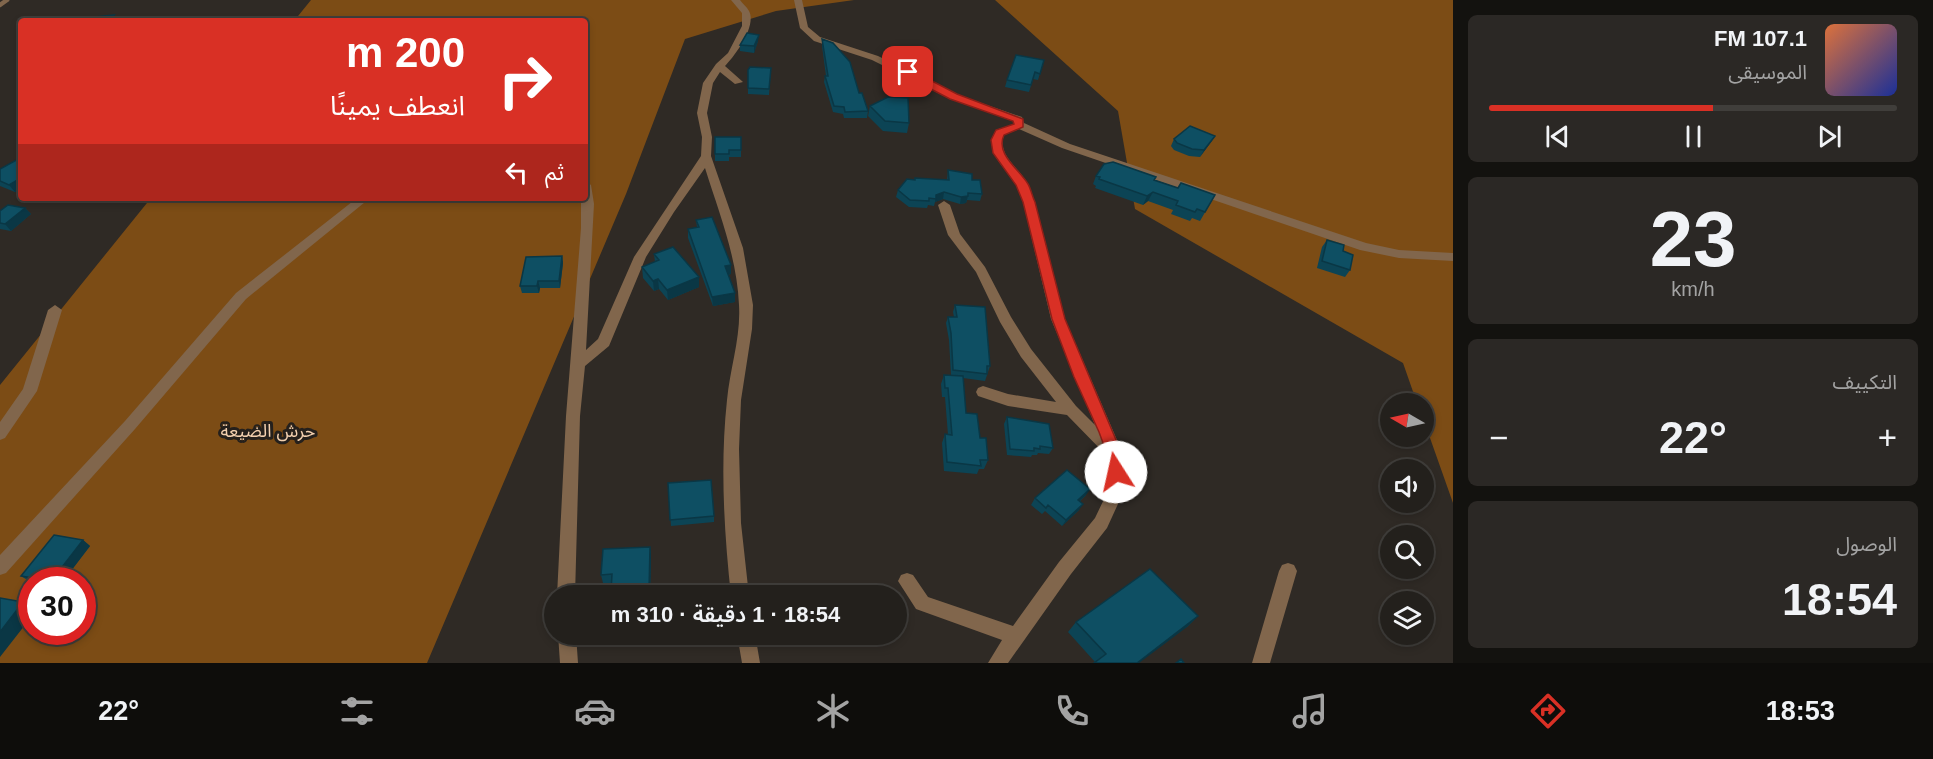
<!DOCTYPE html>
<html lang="ar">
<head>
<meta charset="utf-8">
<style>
	body { margin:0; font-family:Helvetica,"Noto Sans Arabic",sans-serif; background:#2b2825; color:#f1f3f6; direction:rtl; height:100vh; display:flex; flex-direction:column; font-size:22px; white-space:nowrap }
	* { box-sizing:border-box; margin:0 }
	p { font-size:20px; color:#a3a3a3 }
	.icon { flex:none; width:33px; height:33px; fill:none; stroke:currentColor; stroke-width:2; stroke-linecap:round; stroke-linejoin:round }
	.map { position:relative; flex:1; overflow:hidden; direction:ltr }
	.side { display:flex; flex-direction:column; gap:15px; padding:15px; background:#13120f; width:480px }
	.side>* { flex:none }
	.top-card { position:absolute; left:18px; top:18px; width:570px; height:183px; border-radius:6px; box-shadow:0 3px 9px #0003,0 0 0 2px #403e3b; direction:rtl; background:#d93025; color:#fff; overflow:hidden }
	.needle { width:39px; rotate:279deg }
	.fabs { position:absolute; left:1380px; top:393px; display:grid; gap:12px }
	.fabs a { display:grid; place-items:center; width:54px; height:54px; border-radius:50%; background:#23201c; box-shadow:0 3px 9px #0003,0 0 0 2px #403e3b; font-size:30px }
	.speed { position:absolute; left:18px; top:567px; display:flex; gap:12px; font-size:30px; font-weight:700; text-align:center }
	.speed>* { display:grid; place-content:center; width:78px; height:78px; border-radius:50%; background:#23201c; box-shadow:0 3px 9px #0003,0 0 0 2px #403e3b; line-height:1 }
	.speed .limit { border:9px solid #d22; background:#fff; color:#111 }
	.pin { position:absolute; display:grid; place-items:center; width:51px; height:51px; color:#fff; margin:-26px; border-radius:12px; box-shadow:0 3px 9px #0006 }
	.me { position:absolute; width:66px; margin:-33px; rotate:350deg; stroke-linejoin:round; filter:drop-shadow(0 0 4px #0008) }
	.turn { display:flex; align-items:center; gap:21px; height:126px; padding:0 24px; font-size:27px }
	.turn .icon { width:78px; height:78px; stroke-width:2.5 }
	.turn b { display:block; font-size:42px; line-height:51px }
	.then { display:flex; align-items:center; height:57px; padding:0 24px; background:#0003; gap:12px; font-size:22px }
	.big { font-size:45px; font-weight:600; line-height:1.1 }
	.side .widget { flex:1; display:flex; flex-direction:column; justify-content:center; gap:9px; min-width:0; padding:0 21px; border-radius:9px; background:#2b2825 }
	.side .dial { align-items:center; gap:0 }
	.dial b { font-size:78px; line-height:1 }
	.song { display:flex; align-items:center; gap:18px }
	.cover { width:72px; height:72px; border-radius:9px; background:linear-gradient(135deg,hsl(20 70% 55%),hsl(230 70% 35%)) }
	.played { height:6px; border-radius:3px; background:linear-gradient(90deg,#d93025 55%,#403e3b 55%) }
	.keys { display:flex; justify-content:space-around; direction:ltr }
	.heat { display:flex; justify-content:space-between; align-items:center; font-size:33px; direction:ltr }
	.trip { position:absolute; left:544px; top:585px; width:363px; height:60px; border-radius:30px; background:#23201c; box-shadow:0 3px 9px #0003,0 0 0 2px #403e3b; font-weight:600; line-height:60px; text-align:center; direction:rtl }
	.tab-bar { display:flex; height:96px; justify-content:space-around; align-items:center; background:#0e0d0b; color:#a3a3a3 }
	.tab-bar .icon { width:42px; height:42px }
	.tab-bar .active { color:#d93025 }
	.tab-bar b { font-size:27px; color:#f1f3f6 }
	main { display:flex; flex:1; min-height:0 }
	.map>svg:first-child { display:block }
	.forest { fill:#7c4c15; fill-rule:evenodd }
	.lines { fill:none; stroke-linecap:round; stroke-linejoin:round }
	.lane { stroke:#81664c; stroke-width:4.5 }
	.street { fill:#81664c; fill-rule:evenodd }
	.wall { fill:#0c4455 }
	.shaded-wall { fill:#0a3745 }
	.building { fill:#0e4f63; stroke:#0a3745; stroke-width:1.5 }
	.route { fill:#d93025; stroke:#8d1f18; stroke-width:1.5 }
	.labels { text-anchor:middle; stroke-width:6; stroke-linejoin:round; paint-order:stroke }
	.park-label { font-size:18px; fill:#f3d0af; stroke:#25201c }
</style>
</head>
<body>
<main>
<section class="side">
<div class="widget">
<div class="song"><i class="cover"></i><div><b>107.1 FM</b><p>الموسيقى</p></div></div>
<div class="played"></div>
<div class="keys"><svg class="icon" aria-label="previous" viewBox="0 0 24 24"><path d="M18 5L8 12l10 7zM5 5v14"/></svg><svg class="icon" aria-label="pause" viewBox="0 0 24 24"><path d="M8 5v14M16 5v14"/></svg><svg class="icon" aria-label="next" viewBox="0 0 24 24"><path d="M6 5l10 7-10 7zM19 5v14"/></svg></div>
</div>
<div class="widget dial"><b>23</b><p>km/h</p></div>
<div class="widget"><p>التكييف</p>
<div class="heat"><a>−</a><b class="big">22°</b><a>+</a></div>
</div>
<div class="widget"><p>الوصول</p><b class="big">18:54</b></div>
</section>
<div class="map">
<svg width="1453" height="663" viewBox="0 0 1453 663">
	<rect width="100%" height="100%" fill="#2f2a25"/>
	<path class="forest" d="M311,0H854L776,11L685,39L626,194L427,663H0V385L151,198H585V21H294ZM32,580H82V632H32Z
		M995,0H1453V503L1424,421V404L1417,403L1403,363L1135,209L1118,111Z"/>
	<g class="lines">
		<path class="lane" d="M0,5L7,0"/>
		<path class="street" d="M731,0H740C742,3 747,7 749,11C757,26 735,56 725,66L743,82L735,84L720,72L713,83L707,113L712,137L711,156L743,248L753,305L752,329L741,400L739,449L741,523L749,596H731C724,531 720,465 727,400C730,368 741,337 739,305C737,257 719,213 705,168L674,212L646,257L609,346L585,366L580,416L575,596H557L566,416L581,228V198H585V181L591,185L594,204L586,350L598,339L634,257L701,156L702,137L697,113L703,83L716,64L728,53L742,26V13Z
			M794,0H802L808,27L820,37L878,56L958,95L1022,117L1024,123L1070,144L1366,243L1399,250L1453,253V261L1399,258L1360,250L1062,148L1019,129L1004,135C997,156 1019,167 1028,184C1031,190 1032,196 1035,202L1065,319L1123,454V493L1107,528L1071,574L1008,663H988L1002,640L916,609L898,581L901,575L907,573L913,575L928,597L1013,626L1059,562L1095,518L1107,493V456L1067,415L1008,406L978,396L976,392L978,388L983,386L1008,394L1056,402L1021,357L1000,322L976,272L948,235L938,205L944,201L950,205L960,234L985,267L1011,317L1031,349L1076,406L1095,425L1051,319L1023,202C1021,196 1019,189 1016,184C1006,167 985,155 995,133L1014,124L1013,121L950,99L872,60L814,41L800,28Z
			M357,198H370L246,299L135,429L6,573L0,575V555L125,421L236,293Z
			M55,305L62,310L37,391L5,438L0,440V422L23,389L48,310Z
			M1288,563L1294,565L1297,571L1270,663H1252L1279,571L1282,565Z
			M558,634H576L578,663H560Z
			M737,634H755L760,663H742Z"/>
	</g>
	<path class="wall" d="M822,39L859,93L868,111L867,118H844L843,114L833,112L824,82L825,76H826L822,46Z
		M758,41L754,53L740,51V45Z
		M1044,60L1038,80L1033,79L1029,92L1005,87L1007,80Z
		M771,68L769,95L748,94V70Z
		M870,106L909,123L907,133L883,131L868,116Z
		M1215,136L1211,142L1200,157L1189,156L1174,150L1171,146L1174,139Z
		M715,137H741V157H729V161H715Z
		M21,158V188L15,192L0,186V169Z
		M948,170L972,180L982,194L980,201L967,200L966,203L960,204L943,199L935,202L934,206L928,205L927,208L909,207L896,197L898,190L914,180L915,178L947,180Z
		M1096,176L1155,180L1178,188L1215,195L1200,221L1192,218L1190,221L1171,214L1173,210L1148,201L1143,205L1095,188L1096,186L1093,184Z
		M25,208L31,214L11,231L0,229V211Z
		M696,220L731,274L728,275L735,302L713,306L688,238V229L697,227Z
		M1327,240L1350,270L1345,277L1317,268L1322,247Z
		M654,254L699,277V287L668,300L659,289L654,291L643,278L642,267L655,262Z
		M562,256L563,263L560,288H540L539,293H522L520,286Z
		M955,305L990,366L985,381L963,378L966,413L980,438L988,460L984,469H979L977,474L944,471L942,443L945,434L948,435L945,397H942L941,384L944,375H951L949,340L946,323L948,317H954L953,312Z
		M1007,417L1053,448L1049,454L1038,453L1037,455H1032L1031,457L1007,455L1004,424Z
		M668,483L714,516V522L671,526Z
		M1086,495L1080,501L1079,510L1062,526L1045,511L1042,514L1031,505L1035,498Z
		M83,540L90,546L64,580H32V583L21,576Z
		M650,547L651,556L650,596H612L611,592L612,583H603L601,575Z
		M1198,616L1187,627L1095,662L1068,632L1076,622Z"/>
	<path class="shaded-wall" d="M114,15L117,21H108Z
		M759,35L758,41L754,53V46Z
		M1215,136L1211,142L1200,157L1204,150Z
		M21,178V188L15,192L9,185Z
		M944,192L943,199L935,202L936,195Z
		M1153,192L1148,201L1143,205L1147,196Z
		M968,196L966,203L960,204L961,197Z
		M25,208L31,214L11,231L5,224Z
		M562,256L563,263L560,288L559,281Z
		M731,265V274L725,275V266Z
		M699,277V287L668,300L667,290Z
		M658,279L659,289L654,291L653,281Z
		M538,281L540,288L539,293L537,286Z
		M735,293V302L713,306L712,297Z
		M1090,489L1086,495L1074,506L1078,500Z
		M1083,504L1079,510L1062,526L1066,520Z
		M83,540L90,546L64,580H52Z
		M650,547L651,556L650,596L649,590Z
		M23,602L32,608V616L0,657V632Z
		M1198,616L1187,627L1139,663H1137Z"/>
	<path class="building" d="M114,15L108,21H84L86,18Z
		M747,33L759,35L754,46L740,45Z
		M822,39L833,43L850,62L859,93H862L868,111L845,112L844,107L834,106L825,76H828Z
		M1016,55L1044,60L1040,74L1035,72L1031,85L1007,80Z
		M750,67L771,68L769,89L748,88V70Z
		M888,97L908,98L909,123L885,121L870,106Z
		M1190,126L1215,136L1204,150L1192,149L1177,143L1174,139Z
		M715,137H741V150H729V154H715Z
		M20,158H21V178L9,185L0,181V169Z
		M1113,162L1156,177L1154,180L1178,188L1181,183L1215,195L1205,212L1197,209L1195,212L1176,205L1178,201L1153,192L1147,196L1099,179L1100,177L1096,176L1104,164Z
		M948,170L972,174V180H980L982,194L968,193V196L961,197L944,192L936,195V199L929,198V201L910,200L898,190L907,179L915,180V178L949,180Z
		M8,205L25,208L5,224L0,223V211Z
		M712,217L731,265L725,266L735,293L712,297L688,229L699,227L696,220Z
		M1327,240L1344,245L1343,251L1353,255L1350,270L1322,261Z
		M673,247L699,277L667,290L658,279L653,281L642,267L659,260L654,254Z
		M562,256L559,281H538L537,286H520L526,257Z
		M955,305L985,307L990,366H987V374L953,370L951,333L948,317H957Z
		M944,375L963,376L966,413L977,414L980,438H986L988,460H980L981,466L947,462L945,434L952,435L948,388H945Z
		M1007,417L1049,424L1053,448L1040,446V449L1034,448V451L1010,449Z
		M1067,470L1090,489L1078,500L1083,504L1066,520L1048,505L1046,508L1035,498Z
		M711,480L714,516L670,520L668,483Z
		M54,535L83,540L52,580H44L21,576Z
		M650,547L649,590L611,592L612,574L601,575L603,549Z
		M1150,569L1198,616L1137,663H1094L1106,654L1076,622Z
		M0,598L23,602L0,632Z
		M1181,659L1184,663H1176Z"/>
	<path class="route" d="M904,70H911L957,94L1023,119V127L1004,135C995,154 1019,169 1028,184C1031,189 1032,196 1035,202L1065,319L1122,454L1123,472L1121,477L1116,479L1110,477L1107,454L1099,432L1074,377L1052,319L1023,202L1016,185L993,153L991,140L996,130L1014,124L1013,121L950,99L904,75Z"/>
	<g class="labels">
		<g class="park-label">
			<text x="268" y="437">حرش الضيعة</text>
		</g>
	</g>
</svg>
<div class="fabs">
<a><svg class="needle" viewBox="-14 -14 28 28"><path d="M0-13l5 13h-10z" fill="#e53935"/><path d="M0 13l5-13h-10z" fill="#a3a3a3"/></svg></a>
<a><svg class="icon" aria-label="sound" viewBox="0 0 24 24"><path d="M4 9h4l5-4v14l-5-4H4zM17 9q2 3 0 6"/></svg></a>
<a><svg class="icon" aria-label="search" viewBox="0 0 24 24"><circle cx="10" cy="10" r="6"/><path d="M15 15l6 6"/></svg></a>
<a><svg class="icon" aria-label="layers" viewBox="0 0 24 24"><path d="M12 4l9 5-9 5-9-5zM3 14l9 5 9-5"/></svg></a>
</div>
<div class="speed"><div class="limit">30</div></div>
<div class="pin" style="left:908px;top:72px;background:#d93025"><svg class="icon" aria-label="arrive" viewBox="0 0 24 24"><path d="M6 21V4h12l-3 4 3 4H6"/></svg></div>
<svg class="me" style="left:1116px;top:472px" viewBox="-20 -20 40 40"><circle r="19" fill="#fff"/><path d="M0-13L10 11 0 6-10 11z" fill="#d93025"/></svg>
<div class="trip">18:54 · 1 دقيقة · 310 m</div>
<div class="top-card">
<div class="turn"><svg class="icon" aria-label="right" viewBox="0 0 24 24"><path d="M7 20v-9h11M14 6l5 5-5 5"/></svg><div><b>200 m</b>انعطف يمينًا</div></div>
<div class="then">ثم<svg class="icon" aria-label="left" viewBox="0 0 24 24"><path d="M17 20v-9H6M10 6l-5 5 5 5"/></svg></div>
</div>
</div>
</main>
<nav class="tab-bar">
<b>18:53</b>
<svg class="icon active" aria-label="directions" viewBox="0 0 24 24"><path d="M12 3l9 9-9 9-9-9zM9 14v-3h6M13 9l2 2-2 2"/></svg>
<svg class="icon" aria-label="music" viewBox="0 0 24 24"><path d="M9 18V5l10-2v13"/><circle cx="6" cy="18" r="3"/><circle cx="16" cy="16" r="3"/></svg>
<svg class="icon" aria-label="phone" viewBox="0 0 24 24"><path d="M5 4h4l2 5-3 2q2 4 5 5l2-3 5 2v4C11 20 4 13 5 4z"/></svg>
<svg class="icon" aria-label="climate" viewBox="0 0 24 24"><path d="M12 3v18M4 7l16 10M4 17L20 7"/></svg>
<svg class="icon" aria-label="car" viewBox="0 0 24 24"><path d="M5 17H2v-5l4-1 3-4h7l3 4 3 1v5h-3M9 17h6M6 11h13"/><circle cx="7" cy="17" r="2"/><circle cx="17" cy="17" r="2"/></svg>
<svg class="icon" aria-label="filters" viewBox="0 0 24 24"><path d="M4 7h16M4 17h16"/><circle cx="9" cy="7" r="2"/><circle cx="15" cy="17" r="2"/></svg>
<b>22°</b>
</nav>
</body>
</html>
